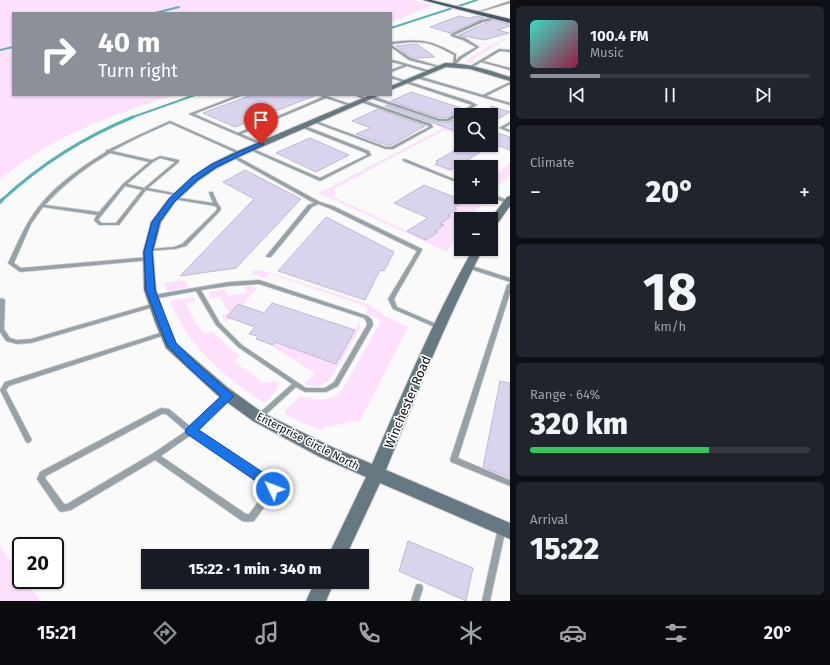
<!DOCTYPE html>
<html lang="en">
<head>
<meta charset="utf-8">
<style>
	body { margin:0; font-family:"Fira Sans",sans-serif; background:#20242c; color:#f1f3f6; height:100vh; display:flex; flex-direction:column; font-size:15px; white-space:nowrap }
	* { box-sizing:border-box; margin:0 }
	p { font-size:13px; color:#9ea1a6 }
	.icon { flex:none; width:22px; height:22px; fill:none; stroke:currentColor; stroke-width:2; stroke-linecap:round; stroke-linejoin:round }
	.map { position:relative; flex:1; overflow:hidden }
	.drawer { display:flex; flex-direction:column; gap:6px; padding:6px; background:#0d0f14; width:320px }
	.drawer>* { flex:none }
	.banner { position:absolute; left:12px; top:12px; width:380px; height:84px; border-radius:0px; box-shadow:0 1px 3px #0004; background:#8c9099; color:#fff; overflow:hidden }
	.controls { position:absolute; left:454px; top:108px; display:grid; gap:8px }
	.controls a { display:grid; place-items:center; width:44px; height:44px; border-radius:0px; background:#171b24; box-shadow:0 1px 3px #0004; font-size:20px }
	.speed { position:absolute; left:12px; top:537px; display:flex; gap:8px; font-size:20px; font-weight:700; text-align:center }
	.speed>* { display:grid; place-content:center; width:52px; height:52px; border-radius:50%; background:#171b24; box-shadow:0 1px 3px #0004; line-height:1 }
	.speed .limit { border:2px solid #111; border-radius:6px; background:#fff; color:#111 }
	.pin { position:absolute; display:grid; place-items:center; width:34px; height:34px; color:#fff; margin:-41px -17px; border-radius:50% 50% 50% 0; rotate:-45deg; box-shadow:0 0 4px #0007 }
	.pin .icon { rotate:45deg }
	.me { position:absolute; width:44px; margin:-22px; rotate:313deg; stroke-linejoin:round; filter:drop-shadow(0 0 3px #0008) }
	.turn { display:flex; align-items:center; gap:14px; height:84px; padding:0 20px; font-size:18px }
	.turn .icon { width:52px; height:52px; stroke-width:2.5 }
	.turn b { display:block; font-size:28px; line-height:34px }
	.big { font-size:30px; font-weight:800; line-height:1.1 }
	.drawer .widget { flex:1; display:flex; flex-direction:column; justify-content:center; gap:6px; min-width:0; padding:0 14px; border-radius:6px; background:#20242c }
	.drawer .dial { align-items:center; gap:0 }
	.dial b { font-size:52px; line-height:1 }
	.song { display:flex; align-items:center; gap:12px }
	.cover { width:48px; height:48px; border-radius:6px; background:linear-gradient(135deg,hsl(170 70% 55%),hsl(340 70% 35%)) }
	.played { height:4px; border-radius:2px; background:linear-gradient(90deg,#8c9099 25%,#363941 25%) }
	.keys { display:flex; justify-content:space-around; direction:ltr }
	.heat { display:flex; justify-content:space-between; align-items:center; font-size:22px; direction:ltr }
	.charge { height:6px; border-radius:3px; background:linear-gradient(90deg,#34c759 64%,#363941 0) }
	.trip { position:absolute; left:141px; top:549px; width:228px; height:40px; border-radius:0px; background:#171b24; box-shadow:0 1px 3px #0004; font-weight:800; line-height:40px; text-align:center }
	.dock { display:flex; height:64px; justify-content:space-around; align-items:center; background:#090b0e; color:#9ea1a6 }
	.dock .icon { width:28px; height:28px }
	.dock .active { color:#8c9099 }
	.dock b { font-size:18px; color:#f1f3f6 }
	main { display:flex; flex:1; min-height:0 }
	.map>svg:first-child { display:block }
	.green { fill:#fde1fc }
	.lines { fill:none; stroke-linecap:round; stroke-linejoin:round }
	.stream-far2 { stroke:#5bb2b5; stroke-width:2 }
	.stream-far1 { stroke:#5bb2b5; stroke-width:3 }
	.stream { stroke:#5bb2b5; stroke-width:3.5 }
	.building { fill:#d9d3ee; stroke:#bfb9d3 }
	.lane-casing { stroke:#d4d4d6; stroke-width:1.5 }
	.secondary-casing { stroke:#d4d4d6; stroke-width:2 }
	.primary-casing { stroke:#d4d4d6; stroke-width:2 }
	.lane { fill:#96a2a8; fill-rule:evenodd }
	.secondary { fill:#667881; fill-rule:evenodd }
	.primary { fill:#455a65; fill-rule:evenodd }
	.route { fill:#1a73e8; stroke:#114b97 }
	.labels { text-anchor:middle; stroke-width:3; stroke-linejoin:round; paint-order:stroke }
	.street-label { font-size:11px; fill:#0a0f17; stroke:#fff }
	.near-street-label { font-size:13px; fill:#0a0f17; stroke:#fff }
</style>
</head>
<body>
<main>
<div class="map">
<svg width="510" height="601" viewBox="0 0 510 601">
	<rect width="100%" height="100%" fill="#fafafa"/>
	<path class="green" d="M0,0H413L434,5L391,22V13H13V95H173C113,115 49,137 0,180Z
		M491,35L506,39L510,37L472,60L475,62L471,63L465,61L489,46L470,40L492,46L503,39L490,36Z
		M445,127L461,133V137L444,130L332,190L337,193L332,196L407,231L437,232L435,231L443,225L440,224L450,217L448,215L457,209L454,208L463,201L455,196L461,191V197H485L486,199L469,219H461V230L447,252L319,193Z
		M470,159L479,162L471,167H461V179L456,177L459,175L433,165L435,164L453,171Z
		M510,163V175L493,191H491V178Z
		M262,270L370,305L385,316L408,327L359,423L352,421L324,428L322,431L285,415V411L300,396L321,400L330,398L339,394L347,382L380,323V320L366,313L368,307L270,274L264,278L256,275H253L251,271Z
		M186,280L189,287L167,291L164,283Z
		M250,286L257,288L243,305L238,304L227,316L230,318L227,321L224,320L222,315L229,313L220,297L210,298L209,292L225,289L228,296L248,293L245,287Z
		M193,297L195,301L185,303L196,323L204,334L212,331L240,357L234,361L263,383L276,381L279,383L276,391L265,403C225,379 187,344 170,301Z
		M359,323L361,327L329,381L317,387L304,384L315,373L272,346L275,342L336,364Z
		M0,546L21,575V580H25L41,601H0Z"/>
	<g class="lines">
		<path class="stream-far2" d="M155,13L179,7
			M391,28L477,0
			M0,50L13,47
			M130,118L195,95"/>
		<path class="stream-far1" d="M2,200C41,164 84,137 133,117"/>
		<path class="stream" d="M0,202L3,199"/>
	</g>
	<path class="building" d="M459,16L469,18L477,16L484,18L450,33L430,27Z
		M493,20L508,24L510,26L498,30L509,33L484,40L459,35Z
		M417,44L435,57L417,58L412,57L396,46Z
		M411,92L461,108V109L447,118H439L391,101Z
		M252,95H314V96L235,127L203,113Z
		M387,105L439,122H450L461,116V133L385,106Z
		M491,106L510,112L491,123Z
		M378,109L425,126L389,146L356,134L371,128L352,121Z
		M491,131L510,137V150L491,143Z
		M310,138L349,155L316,172L276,153Z
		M464,145H492L451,170L435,164L438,162L436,161Z
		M245,170L301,199L236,268L180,276L254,199L223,182Z
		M424,185L464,201L454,208L457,209L448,215L451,216L440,224L444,225L435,231L438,232L426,240L407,231L428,218L394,203Z
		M326,217L394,252L384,271L380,270L365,300L278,271Z
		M272,303L355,330L336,364L275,342L273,345L256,339L258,336L249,334L255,327L227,317L238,304L264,313Z
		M500,381L510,383V478L483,467Z
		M408,541L473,568L466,601L399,571Z"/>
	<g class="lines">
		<defs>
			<path id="lane" d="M510,1V3L479,12H477Z
				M491,18L492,20L483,22L454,35L465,38L479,47L461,59L455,65L453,64L454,55C446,51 438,46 430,44C418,40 404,43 391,44V42C421,39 429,39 456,54V61L459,57L476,47L463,40L451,36V34L481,20Z
				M391,45L411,58L442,67L441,68L409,60L391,47Z
				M499,49L510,50V52L500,51L483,61L510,68V70L481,62L471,68L469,67Z
				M393,60L431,71V72L430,73L407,66L391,72V70L404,65L392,62V61Z
				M391,76L469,101L477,105L449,121H439L370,98V96H372L439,119H447L472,105L391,78Z
				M418,76L483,95L510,82V84L486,96L510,103V105L417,78L416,77Z
				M238,95H243L194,114L238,133L323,97L318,95H323L353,105L350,106L326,98L241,134L262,143V145H261L189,114Z
				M354,95H359L369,99L366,100Z
				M361,100H363L431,124L433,127L393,149H386L313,122L316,121L386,147H391L429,127V126L361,102Z
				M170,121L242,153L239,154L170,123L141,136L112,151L152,160L160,156L179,160V162L148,188L178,194H180V196L146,190L119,225H99L94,220L97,215L43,207L31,224L14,263L21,268L149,257L151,258L152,259L151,260L20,272L9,264L8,263C16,247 22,231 32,216C49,190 79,168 106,152V150H108L139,135ZM110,153L149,162L123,184L99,212L45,205C64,184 86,167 110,153ZM160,158L175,162L144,188L127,184L153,162ZM125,186L142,190L116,223H102L98,220Z
				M510,122V124L504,128L510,130V132L499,128Z
				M303,126H305L369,151L371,155L320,181L248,149L251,148L320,178L367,155L366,153L303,128Z
				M232,155H234L320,202L333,206L422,249V250L394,299L397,307L441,326L442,327L441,328H437L393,309L388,299L417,251L329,208L318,204L312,207L271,257H267L266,256L267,255L308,205L314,203L232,157Z
				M403,159H405L461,182V184L403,161Z
				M209,192H213V193L218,204L221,208L220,211L186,246L175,249L147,251V250L149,249L174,247L182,244L216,211L217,208L215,206L173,199V197L213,203L209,193Z
				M491,194L510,201V202L506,203L491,197Z
				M469,265L510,278V282L467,268L466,267L467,266Z
				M259,280L368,316L372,320L373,325L338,386L326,392H305L296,387L261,419L259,420L257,419L256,417L257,415L292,384L238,347L216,325L196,291L153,299L150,297L153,295L229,282ZM259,284L364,318L366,321L367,325L334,382L325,388H306L242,345L220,323L201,290L229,286Z
				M510,283V293L458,458L510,480V486L451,462L450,460L507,285Z
				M2,298L5,300L4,329L10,338L17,340L31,339L155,303L158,305L157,306L31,343L17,344L6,341L0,332V299Z
				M166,331L168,332L169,333L168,334L9,386L6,390L32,440L30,442L28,443L26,442L0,390L5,382Z
				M228,393L230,394L231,396L230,398L196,431L275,483L277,489L276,491L254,521C250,522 246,522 242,521L155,460L71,510L62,512L59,511L37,479L40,472L159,409L161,408L169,409L191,427L226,394ZM162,414H166L186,431L152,454L67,504H64L45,478L46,476ZM191,435L269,487V488L249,514H246L161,456Z
				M502,524L505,525L506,528L490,601H482L498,528L499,525Z
				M419,584L422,585L423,588L419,601H411L416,585Z"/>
			<path id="secondary" d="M445,63C468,63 488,70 510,77V81L470,69L446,67L391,90V86Z
				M370,95H380L239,157L217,168L198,181L175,202L161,222L153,252L156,290L167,322L176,343L227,387L263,413L332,447L372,464C403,392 434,318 473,249H483C446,320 416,396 386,470L510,523V539L380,483L346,556H328L366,477L320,457L253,421L217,395L166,348L155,322L144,290L143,252L151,222L169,198L192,177L211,164L233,153Z
				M510,196V206L495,227L491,228L490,219L507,197Z
				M315,582H334L326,601H306Z"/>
			<path id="primary" d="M423,0H431L510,19V23Z"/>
		</defs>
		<use href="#lane" class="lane-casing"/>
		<use href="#secondary" class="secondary-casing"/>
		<use href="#primary" class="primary-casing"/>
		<use href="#lane" class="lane"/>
		<use href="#secondary" class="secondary"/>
		<use href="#primary" class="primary"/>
	</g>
	<path class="route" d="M259,143L264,144L216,167L197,180L175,201L159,222L152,252L155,290L176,343L198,365L234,396L199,430L276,481L279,489L277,493L273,495L268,493L266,488L187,434L185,431L187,428L221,396L191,370L167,345L146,290L144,252L152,222L170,198L192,177L212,164Z"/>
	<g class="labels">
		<g class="street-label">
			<text transform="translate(308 441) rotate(27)" y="4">Enterprise Circle North</text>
		</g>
		<g class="near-street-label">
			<text transform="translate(407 402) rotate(-67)" y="5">Winchester Road</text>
		</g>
	</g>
</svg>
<div class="controls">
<a><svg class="icon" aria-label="search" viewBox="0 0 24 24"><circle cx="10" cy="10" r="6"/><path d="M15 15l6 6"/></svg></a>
<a>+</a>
<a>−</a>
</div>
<div class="speed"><div class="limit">20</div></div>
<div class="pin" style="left:261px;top:144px;background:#d93025"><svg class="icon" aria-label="arrive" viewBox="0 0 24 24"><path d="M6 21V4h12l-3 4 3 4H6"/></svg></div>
<svg class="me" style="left:273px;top:489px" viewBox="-20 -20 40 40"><circle r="17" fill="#1a73e8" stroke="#fff" stroke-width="3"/><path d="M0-11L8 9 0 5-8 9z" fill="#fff"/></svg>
<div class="trip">15:22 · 1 min · 340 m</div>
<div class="banner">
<div class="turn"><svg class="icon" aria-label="right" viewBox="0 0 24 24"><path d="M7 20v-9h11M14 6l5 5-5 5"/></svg><div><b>40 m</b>Turn right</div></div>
</div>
</div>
<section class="drawer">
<div class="widget">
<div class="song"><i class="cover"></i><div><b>100.4 FM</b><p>Music</p></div></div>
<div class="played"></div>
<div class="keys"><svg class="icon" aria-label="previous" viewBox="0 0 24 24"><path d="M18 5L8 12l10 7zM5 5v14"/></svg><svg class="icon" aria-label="pause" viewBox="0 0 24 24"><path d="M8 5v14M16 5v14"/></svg><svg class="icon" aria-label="next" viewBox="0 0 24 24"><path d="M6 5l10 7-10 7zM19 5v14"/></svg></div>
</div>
<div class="widget"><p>Climate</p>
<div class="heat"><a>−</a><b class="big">20°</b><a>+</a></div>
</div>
<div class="widget dial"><b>18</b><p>km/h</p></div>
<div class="widget"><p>Range · 64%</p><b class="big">320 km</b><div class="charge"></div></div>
<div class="widget"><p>Arrival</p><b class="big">15:22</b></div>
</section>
</main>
<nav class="dock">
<b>15:21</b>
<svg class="icon active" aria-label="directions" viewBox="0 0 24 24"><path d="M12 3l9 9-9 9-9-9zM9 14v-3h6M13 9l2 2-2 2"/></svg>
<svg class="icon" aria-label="music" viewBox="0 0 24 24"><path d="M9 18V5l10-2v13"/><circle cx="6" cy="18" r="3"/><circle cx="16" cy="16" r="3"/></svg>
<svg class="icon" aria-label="phone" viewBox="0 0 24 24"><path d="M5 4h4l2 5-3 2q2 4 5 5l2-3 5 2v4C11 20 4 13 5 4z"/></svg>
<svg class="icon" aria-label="climate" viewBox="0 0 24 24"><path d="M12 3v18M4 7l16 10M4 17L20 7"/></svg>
<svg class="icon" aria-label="car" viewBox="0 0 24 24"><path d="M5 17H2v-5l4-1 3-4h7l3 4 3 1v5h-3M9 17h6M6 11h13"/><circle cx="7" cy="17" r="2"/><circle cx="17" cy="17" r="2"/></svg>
<svg class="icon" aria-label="filters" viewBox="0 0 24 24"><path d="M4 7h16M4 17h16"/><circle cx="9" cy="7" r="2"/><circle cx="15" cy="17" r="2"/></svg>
<b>20°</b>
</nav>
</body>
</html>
